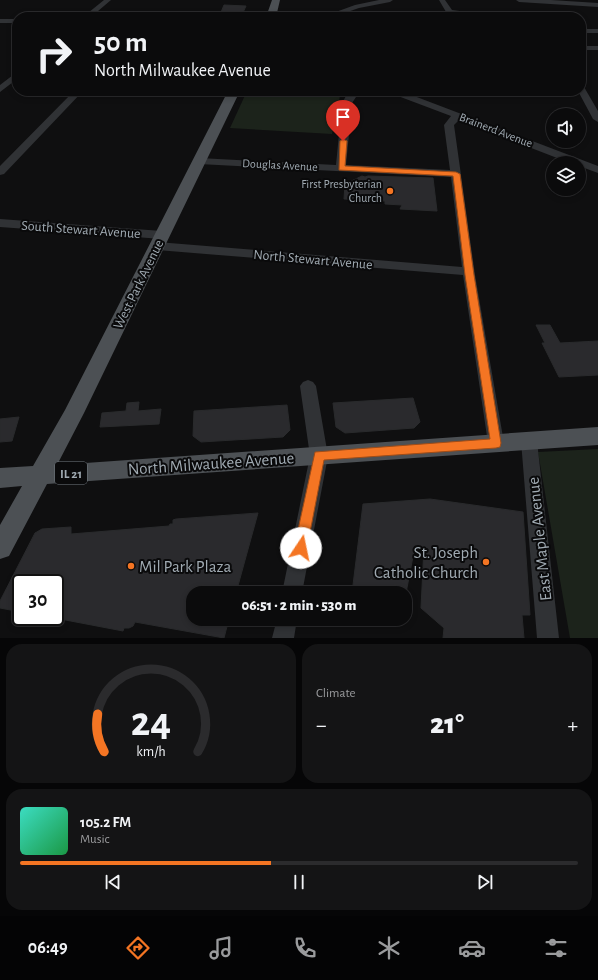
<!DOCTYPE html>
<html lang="en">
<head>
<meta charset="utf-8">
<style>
	body { margin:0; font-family:"Alegreya Sans",sans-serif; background:#141415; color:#f1f3f6; height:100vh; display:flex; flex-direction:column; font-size:15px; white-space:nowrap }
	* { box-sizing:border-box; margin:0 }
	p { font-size:13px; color:#9a9b9d }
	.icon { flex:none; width:22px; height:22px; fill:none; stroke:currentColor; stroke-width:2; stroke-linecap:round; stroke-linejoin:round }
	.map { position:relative; height:638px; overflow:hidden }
	.details { display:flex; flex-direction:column; gap:6px; padding:6px; background:#060607; flex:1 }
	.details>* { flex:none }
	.top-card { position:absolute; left:12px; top:12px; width:574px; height:84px; border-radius:16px; box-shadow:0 2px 6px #0003,0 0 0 1px #2b2b2d; background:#0b0b0c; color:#f1f3f6; overflow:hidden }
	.tools { position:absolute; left:546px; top:108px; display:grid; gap:8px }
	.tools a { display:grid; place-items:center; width:40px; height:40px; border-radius:50%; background:#0b0b0c; box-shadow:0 2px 6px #0003,0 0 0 1px #2b2b2d; font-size:20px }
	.speed { position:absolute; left:12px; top:574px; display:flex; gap:8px; font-size:20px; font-weight:700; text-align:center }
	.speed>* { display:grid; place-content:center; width:52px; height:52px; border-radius:50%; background:#0b0b0c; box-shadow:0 2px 6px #0003,0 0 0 1px #2b2b2d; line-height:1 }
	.speed .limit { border:2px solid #111; border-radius:6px; background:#fff; color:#111 }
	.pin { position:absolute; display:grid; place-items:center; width:34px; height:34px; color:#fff; margin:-41px -17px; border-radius:50% 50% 50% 0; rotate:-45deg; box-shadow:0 0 4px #0007 }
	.pin .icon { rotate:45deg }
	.me { position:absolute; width:44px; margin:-22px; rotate:11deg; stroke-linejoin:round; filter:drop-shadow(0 0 3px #0008) }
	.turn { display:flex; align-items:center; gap:14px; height:84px; padding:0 16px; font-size:18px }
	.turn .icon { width:52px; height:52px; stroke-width:2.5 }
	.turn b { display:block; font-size:28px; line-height:34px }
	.big { font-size:30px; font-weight:800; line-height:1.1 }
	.details .widget { flex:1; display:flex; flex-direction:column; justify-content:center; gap:6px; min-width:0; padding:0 14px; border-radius:16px; background:#141415 }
	.details .dial { align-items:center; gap:0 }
	.dial svg { height:104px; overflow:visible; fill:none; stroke:#2b2b2d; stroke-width:7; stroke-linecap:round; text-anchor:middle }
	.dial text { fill:#f1f3f6; stroke:none }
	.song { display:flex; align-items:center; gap:12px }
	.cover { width:48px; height:48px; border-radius:6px; background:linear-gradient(135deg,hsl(170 70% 55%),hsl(140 70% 35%)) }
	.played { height:4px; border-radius:2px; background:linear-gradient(90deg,#f47523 45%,#2b2b2d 45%) }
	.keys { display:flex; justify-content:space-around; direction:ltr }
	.heat { display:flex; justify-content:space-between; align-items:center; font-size:22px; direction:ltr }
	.details .tiles { flex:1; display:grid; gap:6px; grid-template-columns:1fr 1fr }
	.widget:last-child { grid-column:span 2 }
	.trip { position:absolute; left:186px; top:586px; width:226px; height:40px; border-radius:16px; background:#0b0b0c; box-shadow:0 2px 6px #0003,0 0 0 1px #2b2b2d; font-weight:800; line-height:40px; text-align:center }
	.dock { display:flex; height:64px; justify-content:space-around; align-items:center; background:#040405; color:#9a9b9d }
	.dock .icon { width:28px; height:28px }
	.dock .on { color:#f47523 }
	.dock b { font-size:18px; color:#f1f3f6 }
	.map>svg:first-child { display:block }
	.green { fill:#1c231b }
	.building { fill:#2a2a2d; stroke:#292a2c }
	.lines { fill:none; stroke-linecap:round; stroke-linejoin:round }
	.minor { fill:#303235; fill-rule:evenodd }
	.major { fill:#4c5054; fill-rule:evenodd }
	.route { fill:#f47523; stroke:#9f4c17 }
	.poi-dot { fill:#f47523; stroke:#0a0a0b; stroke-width:1.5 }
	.labels { text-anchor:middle; stroke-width:4; stroke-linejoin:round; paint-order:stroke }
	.far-street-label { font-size:12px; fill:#a0aab2; stroke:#0a0a0b }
	.far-poi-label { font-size:12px; fill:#a0aab2; stroke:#0a0a0b; text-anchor:end }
	.shield { fill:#0a0a0b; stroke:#737a80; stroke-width:1 }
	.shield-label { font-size:13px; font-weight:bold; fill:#a0aab2 }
	.street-label { font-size:14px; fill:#a0aab2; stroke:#0a0a0b }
	.near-street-label { font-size:17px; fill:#a0aab2; stroke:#0a0a0b }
	.near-poi-label { font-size:17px; fill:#a0aab2; stroke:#0a0a0b; text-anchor:end }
</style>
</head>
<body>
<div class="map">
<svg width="598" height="638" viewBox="0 0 598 638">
	<rect width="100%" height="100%" fill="#0f0f10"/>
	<path class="green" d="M247,91H341L332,134L230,128Z
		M598,449V638H570L538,452Z"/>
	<path class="building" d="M224,5L246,6L241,17H219Z
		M362,176L365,177L368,176L433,178L437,211L400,209L402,205L385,204V201L344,199L345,184Z
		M536,325H550L560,343L598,341V375L559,377L542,343H545Z
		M413,398L420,422L414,428L345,433L336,427L333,403Z
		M139,402L138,411L161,409L159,424L100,427L102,413L126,411L127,403Z
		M287,405L290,430L283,437L201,442L193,436L194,411Z
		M19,417L12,441L0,442V419Z
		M430,499L523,512L530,615H522L524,638H443L444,628L421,608L424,547L415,546L406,593H352L363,504Z
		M258,513L236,593H193V619H229L224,638L135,622L133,626L129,628H124L123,631L55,618V583H21V612L0,608V601L35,533L42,529L71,527V534L169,526L170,524H173V520L176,519Z"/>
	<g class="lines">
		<path class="minor" d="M104,0H111L91,17H83Z
			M379,0H393L390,2L359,8L333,17H322L355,5Z
			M439,0H445L452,10L489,15L493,17L455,15L457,17H449Z
			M516,0H551L598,3V7L519,2Z
			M0,19H17V23H0Z
			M581,29H598V33H581Z
			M581,46H598V50H581Z
			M17,72V79L0,92V85Z
			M581,86L584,87L598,111V122L593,119L578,91H581Z
			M74,91H83L4,174L0,175V166Z
			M351,91H360L352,103L346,165L450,170L444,125L451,116L390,93L389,91H401L598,166V173L579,166V163H570L459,120L454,125L475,275L504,443L502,448L496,450L490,448L488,443L463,275L157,250L153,249L151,246L153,243L157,242L462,267L451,177L199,164L194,161L199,158L336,165L342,103L346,96Z
			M0,219L162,231L166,232L168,235L166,238L162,239L0,227Z
			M308,380L313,382L316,386L328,456L302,593H282L310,456L300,386L303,382Z
			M529,434L535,436L537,441L559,638H537L521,441L523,436Z
			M277,619H297L294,638H272Z"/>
		<path class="major" d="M272,0H280L276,17H266Z
			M228,91H240L84,413L57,465L598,427V445L47,484L9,556L0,559V525L22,486L0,488V468L33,466L65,410Z"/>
	</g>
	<path class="route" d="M343,139L347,141L345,166L456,172L460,174L474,275L501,443L500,447L496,448L324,460L307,548L305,552L301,553L296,552L294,548L315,452L490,439L465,275L453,176L339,170L340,141Z"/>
	<g class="poi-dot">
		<circle cx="390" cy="191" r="4"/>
		<circle cx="486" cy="562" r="4"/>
		<circle cx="131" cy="566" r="4"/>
	</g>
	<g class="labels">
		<g class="far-street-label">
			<text transform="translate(496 130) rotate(21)" y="4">Brainerd Avenue</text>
			<text transform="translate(280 165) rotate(3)" y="4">Douglas Avenue</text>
		</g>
		<g class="far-poi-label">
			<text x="382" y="188">First Presbyterian<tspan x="382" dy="14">Church</tspan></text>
		</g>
		<rect class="shield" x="55" y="462" width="32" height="22" rx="3"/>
		<g class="shield-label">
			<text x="71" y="478">IL 21</text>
		</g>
		<g class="street-label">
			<text transform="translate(81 229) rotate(4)" y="5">South Stewart Avenue</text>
			<text transform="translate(313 259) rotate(5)" y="5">North Stewart Avenue</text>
			<text transform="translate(138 284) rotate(-64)" y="5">West Park Avenue</text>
		</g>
		<g class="near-street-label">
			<text transform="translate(211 463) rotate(-4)" y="6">North Milwaukee Avenue</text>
			<text transform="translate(539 539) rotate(-96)" y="6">East Maple Avenue</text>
		</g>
		<g class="near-poi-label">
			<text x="478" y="558">St. Joseph<tspan x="478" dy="20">Catholic Church</tspan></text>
			<text x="139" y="572" text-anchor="start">Mil Park Plaza</text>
		</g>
	</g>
</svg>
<div class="tools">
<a><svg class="icon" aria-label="sound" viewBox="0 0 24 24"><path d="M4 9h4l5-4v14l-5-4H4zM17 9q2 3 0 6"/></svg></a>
<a><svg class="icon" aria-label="layers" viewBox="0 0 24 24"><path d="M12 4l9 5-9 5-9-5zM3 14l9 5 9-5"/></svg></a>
</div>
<div class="speed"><div class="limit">30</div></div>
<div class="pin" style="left:343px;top:141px;background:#d93025"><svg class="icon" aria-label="arrive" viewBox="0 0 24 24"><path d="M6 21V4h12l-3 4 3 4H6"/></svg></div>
<svg class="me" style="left:301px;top:548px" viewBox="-20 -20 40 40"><circle r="19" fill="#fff"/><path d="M0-13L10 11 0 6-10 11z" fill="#f47523"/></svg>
<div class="trip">06:51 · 2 min · 530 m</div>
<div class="top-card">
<div class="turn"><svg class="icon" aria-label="right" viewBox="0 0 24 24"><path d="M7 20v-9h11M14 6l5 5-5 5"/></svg><div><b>50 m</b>North Milwaukee Avenue</div></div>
</div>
</div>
<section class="details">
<div class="tiles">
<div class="widget dial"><svg viewBox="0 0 100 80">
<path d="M14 69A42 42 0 1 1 86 69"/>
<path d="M14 69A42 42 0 0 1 9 40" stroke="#f47523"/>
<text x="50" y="56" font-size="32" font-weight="700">24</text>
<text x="50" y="72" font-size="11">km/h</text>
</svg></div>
<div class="widget"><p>Climate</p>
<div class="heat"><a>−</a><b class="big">21°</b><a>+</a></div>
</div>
<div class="widget">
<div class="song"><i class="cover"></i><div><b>105.2 FM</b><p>Music</p></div></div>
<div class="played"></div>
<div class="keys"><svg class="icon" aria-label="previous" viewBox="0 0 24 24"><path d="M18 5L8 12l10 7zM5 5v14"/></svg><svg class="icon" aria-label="pause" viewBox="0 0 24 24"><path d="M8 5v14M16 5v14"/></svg><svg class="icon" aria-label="next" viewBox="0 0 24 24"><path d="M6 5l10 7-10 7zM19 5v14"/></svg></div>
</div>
</div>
</section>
<nav class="dock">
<b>06:49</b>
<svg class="icon on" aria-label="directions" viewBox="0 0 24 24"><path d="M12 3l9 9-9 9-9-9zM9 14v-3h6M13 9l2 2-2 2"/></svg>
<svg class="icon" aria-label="music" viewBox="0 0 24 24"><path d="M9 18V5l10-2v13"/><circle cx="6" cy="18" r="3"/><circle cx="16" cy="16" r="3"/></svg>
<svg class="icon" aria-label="phone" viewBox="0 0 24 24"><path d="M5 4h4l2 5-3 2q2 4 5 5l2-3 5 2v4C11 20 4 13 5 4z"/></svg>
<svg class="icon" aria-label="climate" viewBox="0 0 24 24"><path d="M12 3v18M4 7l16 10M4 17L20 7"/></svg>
<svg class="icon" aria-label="car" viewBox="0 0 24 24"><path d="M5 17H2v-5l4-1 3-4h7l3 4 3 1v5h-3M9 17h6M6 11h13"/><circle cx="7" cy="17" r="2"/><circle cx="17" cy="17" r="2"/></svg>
<svg class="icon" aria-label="filters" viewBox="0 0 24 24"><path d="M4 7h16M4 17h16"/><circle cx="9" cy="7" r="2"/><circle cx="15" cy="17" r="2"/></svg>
</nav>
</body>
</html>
